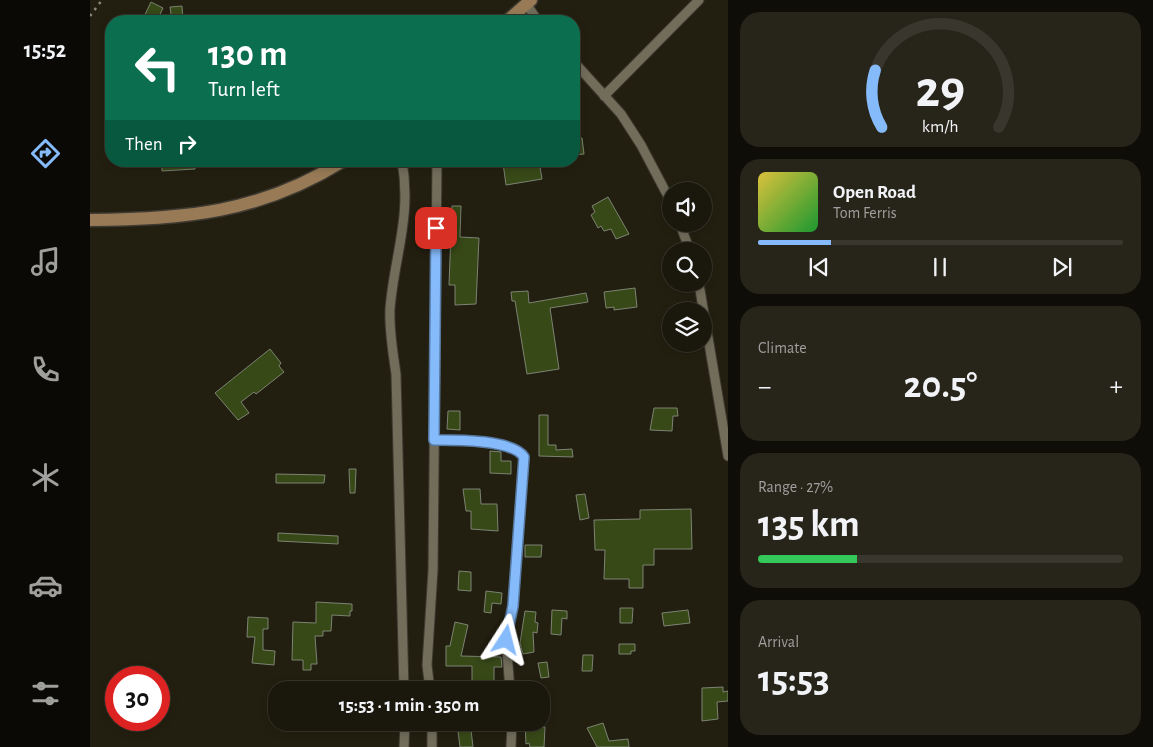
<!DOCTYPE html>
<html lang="en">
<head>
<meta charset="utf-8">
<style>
	body { margin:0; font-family:"Alegreya Sans",sans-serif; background:#27241a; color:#f1f3f6; height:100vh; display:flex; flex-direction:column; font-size:19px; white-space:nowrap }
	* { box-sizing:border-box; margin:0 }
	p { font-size:16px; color:#9f9f9d }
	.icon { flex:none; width:28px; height:28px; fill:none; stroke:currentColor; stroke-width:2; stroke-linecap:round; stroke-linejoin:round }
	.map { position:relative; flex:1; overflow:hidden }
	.details { display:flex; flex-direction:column; gap:12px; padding:12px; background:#0e0d07; width:425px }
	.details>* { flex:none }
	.guide { position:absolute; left:15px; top:15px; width:475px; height:152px; border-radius:20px; box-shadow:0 2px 8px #0003,0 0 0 1px #38362d; background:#0b6e4f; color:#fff; overflow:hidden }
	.controls { position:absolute; left:572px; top:182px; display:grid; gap:10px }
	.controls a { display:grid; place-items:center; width:50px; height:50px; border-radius:50%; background:#1a170c; box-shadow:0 2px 8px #0003,0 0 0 1px #38362d; font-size:25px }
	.speed { position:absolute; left:15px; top:666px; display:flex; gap:10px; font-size:25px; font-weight:700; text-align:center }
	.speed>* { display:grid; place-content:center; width:65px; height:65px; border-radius:50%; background:#1a170c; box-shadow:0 2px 8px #0003,0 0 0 1px #38362d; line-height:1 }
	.speed .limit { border:8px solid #d22; background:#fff; color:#111 }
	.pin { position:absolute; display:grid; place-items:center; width:42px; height:42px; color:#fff; margin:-21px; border-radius:10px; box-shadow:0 2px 8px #0006 }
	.me { position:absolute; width:55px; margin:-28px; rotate:9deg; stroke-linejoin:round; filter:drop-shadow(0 0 4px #0008) }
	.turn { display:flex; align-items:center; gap:18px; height:105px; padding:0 20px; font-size:22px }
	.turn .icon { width:65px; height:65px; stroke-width:2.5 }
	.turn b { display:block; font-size:35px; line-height:42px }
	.then { display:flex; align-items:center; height:48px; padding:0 20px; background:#0003; gap:10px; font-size:19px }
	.big { font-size:38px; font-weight:600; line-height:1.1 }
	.details .card { flex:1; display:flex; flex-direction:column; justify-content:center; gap:8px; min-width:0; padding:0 18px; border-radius:20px; background:#27241a }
	.details .dial { align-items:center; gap:0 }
	.dial svg { height:130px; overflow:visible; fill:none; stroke:#38362d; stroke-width:7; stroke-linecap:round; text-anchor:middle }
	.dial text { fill:#f1f3f6; stroke:none }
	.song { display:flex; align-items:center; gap:15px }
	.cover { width:60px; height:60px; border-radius:8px; background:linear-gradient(135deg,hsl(50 70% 55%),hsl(130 70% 35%)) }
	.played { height:5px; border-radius:2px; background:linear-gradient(90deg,#86bbfb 20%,#38362d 20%) }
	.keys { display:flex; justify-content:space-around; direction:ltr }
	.heat { display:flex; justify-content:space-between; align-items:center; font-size:28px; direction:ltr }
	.charge { height:8px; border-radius:4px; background:linear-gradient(90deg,#34c759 27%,#38362d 0) }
	.trip { position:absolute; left:178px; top:681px; width:282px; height:50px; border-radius:20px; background:#1a170c; box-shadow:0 2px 8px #0003,0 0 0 1px #38362d; font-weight:600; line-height:50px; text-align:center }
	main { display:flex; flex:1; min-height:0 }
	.dock { display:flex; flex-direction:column; width:90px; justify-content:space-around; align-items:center; background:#0a0905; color:#9f9f9d }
	.dock .icon { width:35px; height:35px }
	.dock .selected { color:#86bbfb }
	.dock b { font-size:22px; color:#f1f3f6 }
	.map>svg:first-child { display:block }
	.building { fill:#384918; stroke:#7c8372 }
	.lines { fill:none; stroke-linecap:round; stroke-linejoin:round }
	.street-casing { stroke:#3e3a31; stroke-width:11 }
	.secondary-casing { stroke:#3e3a31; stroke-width:15 }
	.street { stroke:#726d5b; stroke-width:9 }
	.secondary { stroke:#987b56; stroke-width:12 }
	.rail { stroke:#8c897d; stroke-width:2.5; stroke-dasharray:2.5 5; stroke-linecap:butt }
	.route-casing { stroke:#577aa3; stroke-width:12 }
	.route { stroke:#86bbfb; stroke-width:9 }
</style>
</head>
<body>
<main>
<nav class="dock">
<b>15:52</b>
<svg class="icon selected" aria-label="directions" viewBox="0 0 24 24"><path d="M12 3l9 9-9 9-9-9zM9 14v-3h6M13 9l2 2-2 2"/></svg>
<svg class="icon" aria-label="music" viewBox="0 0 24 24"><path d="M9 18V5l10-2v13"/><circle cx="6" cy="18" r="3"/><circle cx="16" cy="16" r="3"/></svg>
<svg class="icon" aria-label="phone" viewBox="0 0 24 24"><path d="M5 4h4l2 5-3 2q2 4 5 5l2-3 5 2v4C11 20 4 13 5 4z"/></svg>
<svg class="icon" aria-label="climate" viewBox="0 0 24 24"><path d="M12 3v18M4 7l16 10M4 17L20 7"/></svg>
<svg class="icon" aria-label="car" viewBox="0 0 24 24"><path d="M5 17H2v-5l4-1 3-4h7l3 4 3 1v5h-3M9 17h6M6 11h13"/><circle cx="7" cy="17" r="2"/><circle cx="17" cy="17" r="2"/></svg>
<svg class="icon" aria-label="filters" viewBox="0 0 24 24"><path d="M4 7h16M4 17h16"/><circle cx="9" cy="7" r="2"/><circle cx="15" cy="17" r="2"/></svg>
</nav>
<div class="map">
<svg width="638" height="747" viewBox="0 0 638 747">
	<rect width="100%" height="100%" fill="#231f10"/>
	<path class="building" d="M61,2L73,8L67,21H52Z
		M92,6L93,21H82L80,7Z
		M492,138L494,154L484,155V139Z
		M72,161H105V169L72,171Z
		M419,161H449L452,179L416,185L413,163Z
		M518,197L539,234L526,239L521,229L514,231L511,226L508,228L501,215L505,212L502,206Z
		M362,206H371L370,237L389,238L386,304L365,305V285H359Z
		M545,288L547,307L524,310V307L516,308L514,292Z
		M438,291L439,303L496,293L498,302L460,308L469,369L437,374L425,301H422L421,292Z
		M180,349L191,363L189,366L194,372L166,394L164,392L151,402L159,413L148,420L125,393Z
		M564,408H587L588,416H583L582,431L560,430Z
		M358,411H370V430L357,429Z
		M449,415H458V445H466V450L482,449L483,457L449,456Z
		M400,451L411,452V461H421V474L400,473Z
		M259,469H266L265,493H260Z
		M186,474L235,475L234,483H186Z
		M373,489H390L391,504H407L408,531L381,529V511H376Z
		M495,494L499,518L490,520L486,495Z
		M601,509L602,549H564V565H553V588H539V579H514L515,550H505L504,520L550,519V510Z
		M188,533L248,536V544L188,541Z
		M435,545H452L451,557H435Z
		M369,571L381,572V591L368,590Z
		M396,591L412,593L411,604L402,603L401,613L394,612Z
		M226,602L262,604V611H260V616L242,615L241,631H233V636H225L227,664H221V670H213V660H202L203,622L226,623Z
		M530,608H543L542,623H530Z
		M462,610L477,611V619L472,618L471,635L461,634Z
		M598,610L600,623L574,626L572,613Z
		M435,611L446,612L445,622L448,623L447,633L443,632L444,652L433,654L430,643Z
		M158,617L178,618V629H173V650L185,651L184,665L162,663L165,637H157Z
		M365,622L378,625L371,656L411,657L412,667H404V684H382V666H356V646H360Z
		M529,644H545V651H541V654H529Z
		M493,655H503L502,671H492Z
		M457,662L459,677L451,678L448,663Z
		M633,687V692L638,691V701L627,702L628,719L612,721V688Z
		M450,722V727H455L454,747H440L439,743L436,744L435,723Z
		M513,723L519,741L538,739L539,747H507L497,728Z
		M381,730L383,747H370L368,731Z"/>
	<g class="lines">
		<defs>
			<path id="street" d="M437,5L448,21
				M484,62L531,114L551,145L581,202
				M514,96L609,0
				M312,161C322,217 304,257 300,309C299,331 303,353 306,374L314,690
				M590,224L600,251
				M609,284L638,456
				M344,440C364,440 422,439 434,457L423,606L416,639L420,690
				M340,690L337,665L343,570L347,161
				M342,722V747
				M314,747L315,722
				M421,747L422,722"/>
			<path id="secondary" d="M417,21L441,0
				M0,220C95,219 170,213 253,161"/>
		</defs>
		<use href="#street" class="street-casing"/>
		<use href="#secondary" class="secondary-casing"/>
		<use href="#street" class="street"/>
		<use href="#secondary" class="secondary"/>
		<path class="rail" d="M0,16L12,0"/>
	</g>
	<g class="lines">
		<defs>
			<path id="route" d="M346,228L344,440C364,440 422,439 434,457L423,606L416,640"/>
		</defs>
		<use href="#route" class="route-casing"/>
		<use href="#route" class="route"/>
	</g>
</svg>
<div class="controls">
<a><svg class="icon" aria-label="sound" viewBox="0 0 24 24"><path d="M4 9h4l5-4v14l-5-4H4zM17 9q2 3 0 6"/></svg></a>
<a><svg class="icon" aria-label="search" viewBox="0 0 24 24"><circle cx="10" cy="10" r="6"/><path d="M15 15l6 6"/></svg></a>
<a><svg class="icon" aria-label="layers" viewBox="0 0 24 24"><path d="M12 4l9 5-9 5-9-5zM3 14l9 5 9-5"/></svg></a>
</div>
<div class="speed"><div class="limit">30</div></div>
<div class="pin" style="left:346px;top:228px;background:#d93025"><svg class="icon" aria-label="arrive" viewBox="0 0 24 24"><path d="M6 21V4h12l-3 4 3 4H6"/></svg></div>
<svg class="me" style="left:416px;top:640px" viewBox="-20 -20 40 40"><path d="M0-17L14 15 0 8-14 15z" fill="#86bbfb" stroke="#fff" stroke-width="4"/></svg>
<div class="trip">15:53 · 1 min · 350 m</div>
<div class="guide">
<div class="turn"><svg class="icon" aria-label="left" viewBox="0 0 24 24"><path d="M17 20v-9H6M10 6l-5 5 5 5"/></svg><div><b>130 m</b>Turn left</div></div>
<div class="then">Then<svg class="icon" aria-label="right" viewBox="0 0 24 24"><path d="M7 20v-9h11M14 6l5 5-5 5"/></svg></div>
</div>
</div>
<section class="details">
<div class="card dial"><svg viewBox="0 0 100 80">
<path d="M14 69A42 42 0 1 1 86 69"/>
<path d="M14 69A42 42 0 0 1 10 34" stroke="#86bbfb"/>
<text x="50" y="56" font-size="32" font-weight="700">29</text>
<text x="50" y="72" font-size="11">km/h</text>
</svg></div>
<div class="card">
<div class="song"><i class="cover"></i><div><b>Open Road</b><p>Tom Ferris</p></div></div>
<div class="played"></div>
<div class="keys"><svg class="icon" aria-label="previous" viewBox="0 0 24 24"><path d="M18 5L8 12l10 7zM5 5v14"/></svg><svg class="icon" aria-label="pause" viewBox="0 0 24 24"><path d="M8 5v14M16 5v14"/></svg><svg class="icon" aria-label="next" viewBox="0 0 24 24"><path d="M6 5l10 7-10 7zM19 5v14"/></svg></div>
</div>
<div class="card"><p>Climate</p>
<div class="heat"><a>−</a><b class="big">20.5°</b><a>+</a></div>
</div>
<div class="card"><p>Range · 27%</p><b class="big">135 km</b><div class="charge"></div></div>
<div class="card"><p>Arrival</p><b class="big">15:53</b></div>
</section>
</main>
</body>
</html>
